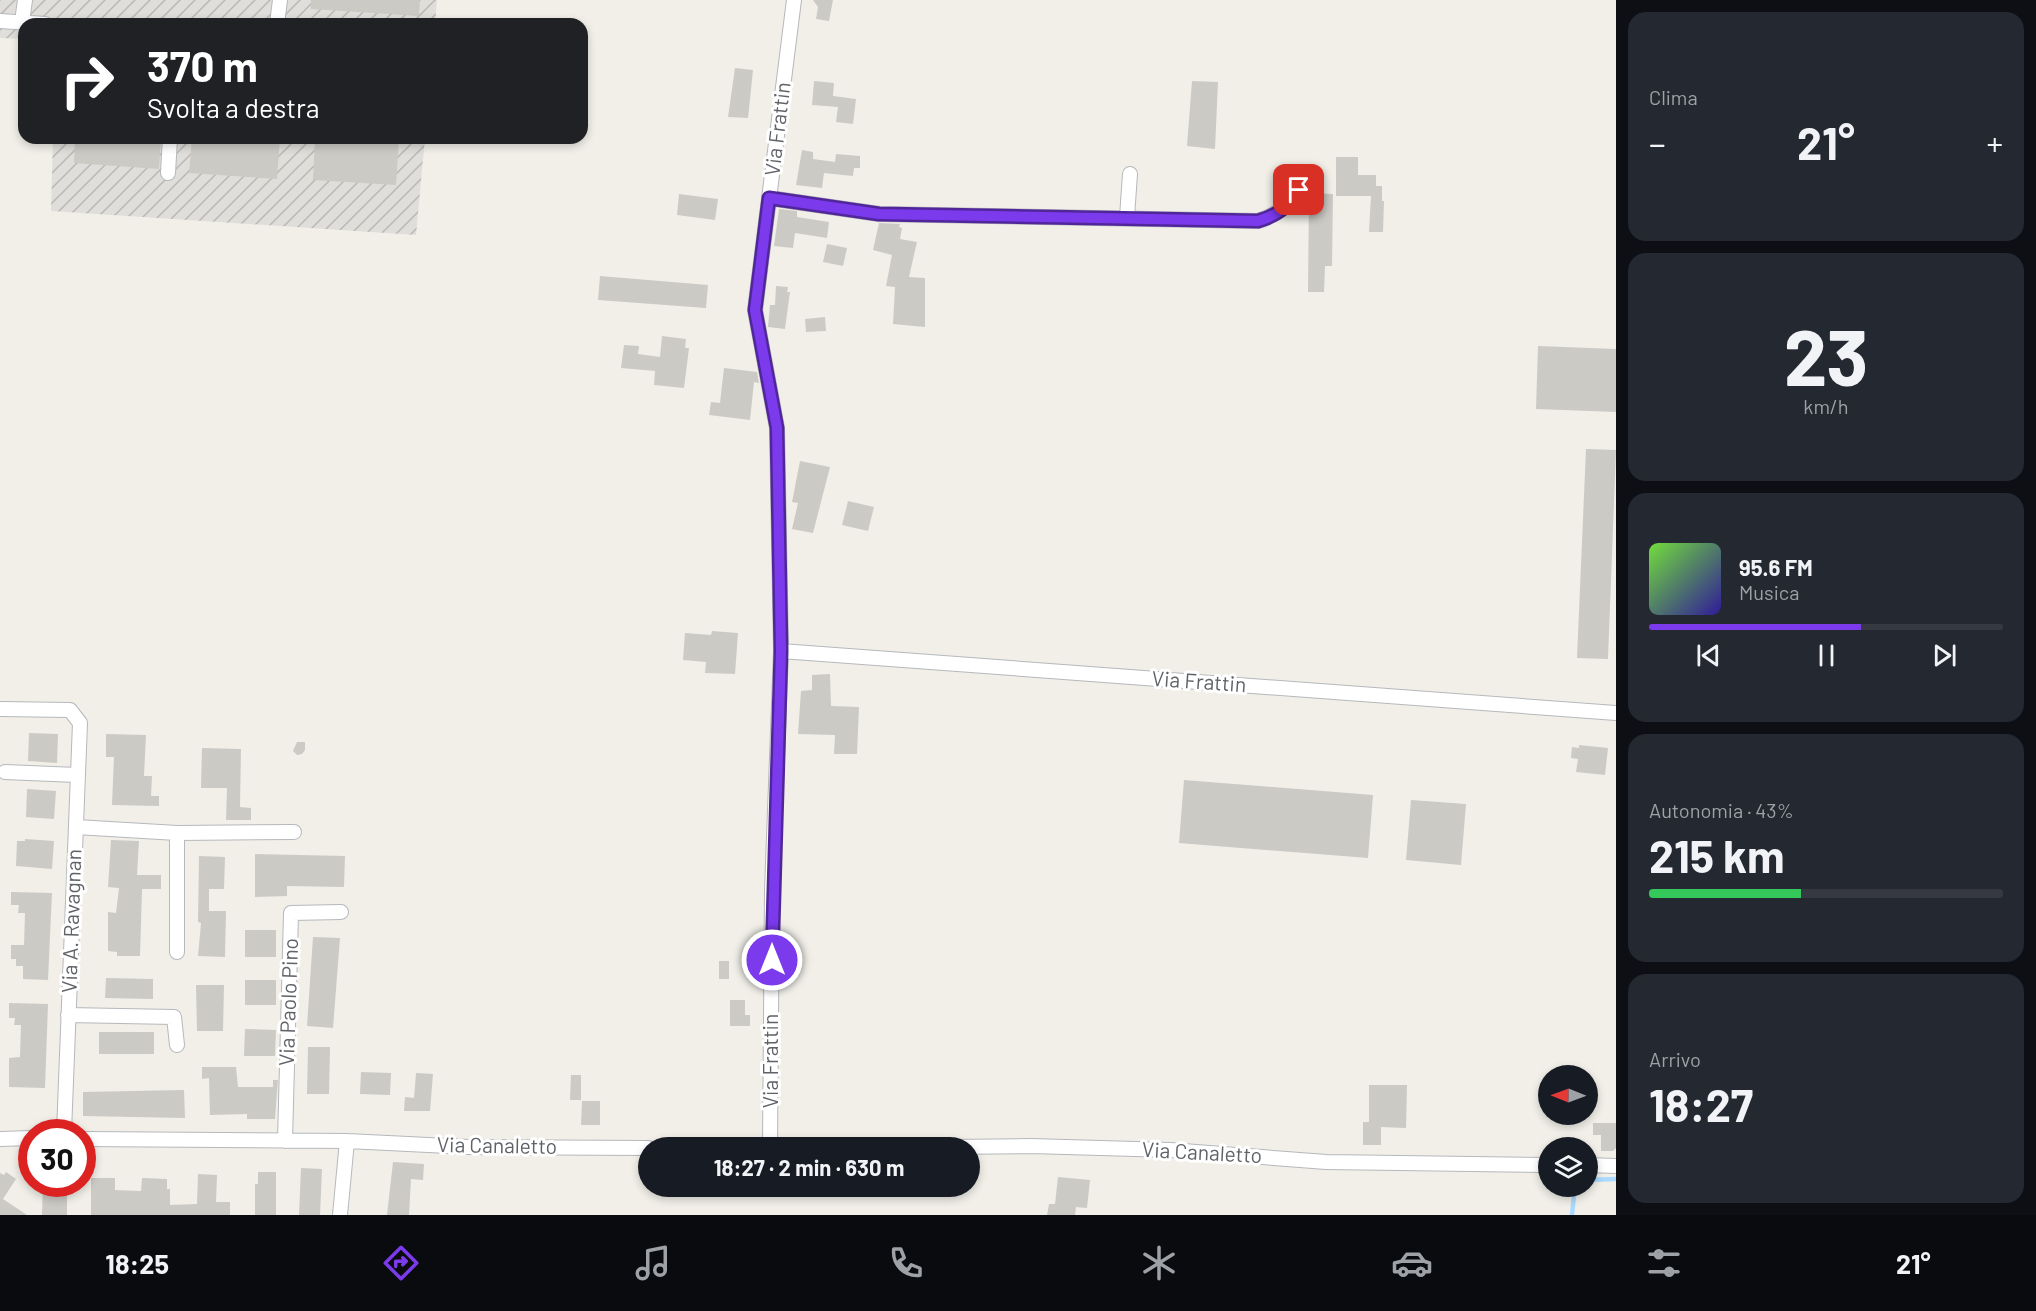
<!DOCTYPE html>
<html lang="it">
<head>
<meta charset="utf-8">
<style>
	body { margin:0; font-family:Barlow,sans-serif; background:#242831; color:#f1f3f6; height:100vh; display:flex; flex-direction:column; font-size:22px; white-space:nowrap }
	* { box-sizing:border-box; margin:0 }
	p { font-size:20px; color:#9ea1a6 }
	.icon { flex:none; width:33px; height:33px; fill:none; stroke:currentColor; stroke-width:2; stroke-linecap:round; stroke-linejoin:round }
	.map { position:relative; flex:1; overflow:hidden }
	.sheet { display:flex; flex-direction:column; gap:12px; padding:12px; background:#0d0f14; width:420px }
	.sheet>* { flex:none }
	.guide { position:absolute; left:18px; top:18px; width:570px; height:126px; border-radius:18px; box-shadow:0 3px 9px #0003; background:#202124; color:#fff; overflow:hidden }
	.needle { width:39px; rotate:271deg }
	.buttons { position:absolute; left:1538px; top:1065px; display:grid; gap:12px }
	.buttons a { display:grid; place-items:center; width:60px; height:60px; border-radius:50%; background:#171b24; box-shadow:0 3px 9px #0003; font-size:30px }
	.speed { position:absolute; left:18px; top:1119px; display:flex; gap:12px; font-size:30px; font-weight:700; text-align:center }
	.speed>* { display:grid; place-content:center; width:78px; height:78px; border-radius:50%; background:#171b24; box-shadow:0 3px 9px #0003; line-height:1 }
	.speed .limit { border:9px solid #d22; background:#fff; color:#111 }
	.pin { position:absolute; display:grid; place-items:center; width:51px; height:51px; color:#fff; margin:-26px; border-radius:12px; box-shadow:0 3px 9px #0006 }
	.me { position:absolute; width:66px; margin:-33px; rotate:0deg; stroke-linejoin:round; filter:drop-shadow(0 0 4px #0008) }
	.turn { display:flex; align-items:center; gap:21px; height:126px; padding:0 30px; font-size:27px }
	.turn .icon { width:78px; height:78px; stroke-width:2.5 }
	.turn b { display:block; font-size:42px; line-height:51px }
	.big { font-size:45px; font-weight:700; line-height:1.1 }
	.sheet .widget { flex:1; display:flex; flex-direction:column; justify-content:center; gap:9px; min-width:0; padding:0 21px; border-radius:18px; background:#242831 }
	.sheet .dial { align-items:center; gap:0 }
	.dial b { font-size:78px; line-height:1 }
	.song { display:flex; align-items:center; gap:18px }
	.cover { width:72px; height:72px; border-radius:9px; background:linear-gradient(135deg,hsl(100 70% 55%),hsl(250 70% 35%)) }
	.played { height:6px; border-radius:3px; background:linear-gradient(90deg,#7c3aed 60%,#363941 60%) }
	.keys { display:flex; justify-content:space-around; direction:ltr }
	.heat { display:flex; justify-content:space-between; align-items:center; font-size:33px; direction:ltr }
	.charge { height:9px; border-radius:4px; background:linear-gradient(90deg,#34c759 43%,#363941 0) }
	.trip { position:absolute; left:638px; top:1137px; width:342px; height:60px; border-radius:30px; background:#171b24; box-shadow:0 3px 9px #0003; font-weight:700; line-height:60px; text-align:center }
	.menu { display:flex; height:96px; justify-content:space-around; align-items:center; background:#090b0e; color:#9ea1a6 }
	.menu .icon { width:42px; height:42px }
	.menu .active { color:#7c3aed }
	.menu b { font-size:27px; color:#f1f3f6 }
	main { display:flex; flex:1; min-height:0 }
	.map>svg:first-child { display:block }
	.industrial { fill:url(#industrial-furrows) }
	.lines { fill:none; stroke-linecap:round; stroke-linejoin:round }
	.stream { stroke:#aadaff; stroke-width:4.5 }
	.building { fill:#cccac5 }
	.minor-casing { stroke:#b5b8bc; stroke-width:16 }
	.minor { stroke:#fff; stroke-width:14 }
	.route-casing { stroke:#51269a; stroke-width:15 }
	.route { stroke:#7c3aed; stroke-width:10 }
	.labels { text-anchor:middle; stroke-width:6; stroke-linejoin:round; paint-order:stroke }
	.street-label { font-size:21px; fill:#5f6368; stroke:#fff }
</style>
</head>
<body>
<main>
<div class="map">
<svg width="1616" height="1215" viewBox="0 0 1616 1215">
	<defs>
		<pattern id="industrial-furrows" width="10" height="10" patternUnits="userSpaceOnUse" patternTransform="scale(1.5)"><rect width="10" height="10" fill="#e0deda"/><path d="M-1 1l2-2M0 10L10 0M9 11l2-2" fill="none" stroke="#b9b8b5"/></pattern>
	</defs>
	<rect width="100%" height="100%" fill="#f1efe8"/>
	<path class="industrial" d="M0,0H437L435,24H24V39L0,38Z
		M53,138H425L416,235L51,211Z"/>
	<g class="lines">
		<path class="stream" d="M1587,1180L1616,1179
			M1572,1215L1575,1186"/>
	</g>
	<path class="building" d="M311,0H420L419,16L311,9Z
		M813,0H833L829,21L816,19L818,7Z
		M735,68L753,70L748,118L728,117Z
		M814,81L834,83L833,96L856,99L853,124L836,122L838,107L812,105Z
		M1192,81L1218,82L1215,149L1187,146Z
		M75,138H161L159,169L74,163Z
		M192,138H280L277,179L189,173Z
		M315,138H399L396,185L313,180Z
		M802,150L813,152V159L835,162L836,154L860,156V168H854L853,176L824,173L822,188L796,185Z
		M1336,157H1358V175H1376V186H1382V201H1384L1383,232H1369L1371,196H1336Z
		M1309,193L1333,194L1332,266H1325L1324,292H1308Z
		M679,194L718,199L715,220L677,215Z
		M779,209L797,211V217L829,222L827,238L795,233L793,248L774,246Z
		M879,223L900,224L899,227L902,228L900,239L917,242L909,277L925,278V327L893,324L895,287L886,286L892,255L873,250Z
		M827,244L847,248L843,266L823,262Z
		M600,276L708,285L706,308L598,300Z
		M776,286L788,287L787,292H790L785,329L768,327L770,305H775Z
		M825,317L826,331L806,332L805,319Z
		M662,336L686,339L685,348H689L684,388L654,385L655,371L621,368L624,345L639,346L638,354L660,357Z
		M1538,346L1616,349V412L1536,409Z
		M724,368L757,372L759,383L754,382L750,420L709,415L711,402L720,403Z
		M1586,449L1616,450L1608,659L1577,658Z
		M800,461L830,467L813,533L792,529L798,503L792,502Z
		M848,501L874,507L868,531L842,525Z
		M712,631L738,633L735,674L705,673L706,662L683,660L685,633L711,635Z
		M830,674L831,706L859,707L857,754H834L835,735L798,734L801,691L812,690V675Z
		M29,733L58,734L57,763L28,761Z
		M106,734L146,735L144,776H152L151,796H159V806L112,805L114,757H106Z
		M297,742H305V750L302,754L297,755L293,751Z
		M1579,745L1608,748L1605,775L1576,772L1578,759L1571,758L1572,747L1579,748Z
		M202,748L241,749L240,807L251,808V820H226L227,788H201Z
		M1184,780L1373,795L1368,858L1179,843Z
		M27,789L56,791L54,819L26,817Z
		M1411,800L1466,804L1461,865L1406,860Z
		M25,839L54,841L52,869L16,866L17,841H25Z
		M111,840L139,841L137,875H161V889H142L140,956H117V952L108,951V912L116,913L119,888L108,887Z
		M255,854L345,856L344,887L287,886V896L255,897Z
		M199,856L225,857L224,889H209V911H226L225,957L198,956L201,923L198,922Z
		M11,892L52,893L48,980L23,979V966H16V959H11V945H24L25,913H18L19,905H11Z
		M245,930H276V957H245Z
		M313,937L340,938L333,1028L307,1026Z
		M719,961H729V979H719Z
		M106,978L153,979V999L105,998Z
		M245,980H276V1005H245Z
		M196,985H224L223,1031H197Z
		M745,1000V1015H750V1026H730V1000Z
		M9,1003L48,1004L45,1088L9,1087V1058L20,1057L21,1025H14L15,1018H9Z
		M245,1029L276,1030L275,1056H244Z
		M99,1032H154V1054H99Z
		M308,1047H330L329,1094H307Z
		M202,1067H236L238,1087H273V1080H278L275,1119H247V1114L210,1115L209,1078L202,1079Z
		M361,1072L391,1073L390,1095L360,1094Z
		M416,1073L433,1074L430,1111H404L405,1097L414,1098Z
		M571,1075H581V1100H570Z
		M1369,1085H1407L1406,1128L1381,1127V1145H1363V1122H1369Z
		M184,1090L185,1118L83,1116V1092Z
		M582,1101H600V1125H581Z
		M1593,1123H1616V1148L1613,1151H1601V1135H1593Z
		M393,1162L424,1164L423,1180L411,1179L409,1215H387Z
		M301,1168L322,1169L320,1215H299Z
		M6,1172L16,1179L3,1199L27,1215H0V1173L4,1175Z
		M258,1172H276V1215H255V1184H258Z
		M198,1174L217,1175L216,1202H230V1215H91V1178H115V1190L141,1191L142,1178L167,1179V1189H170V1205L197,1204Z
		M1058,1177L1090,1180L1087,1208L1076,1207L1075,1215H1047L1049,1204H1055Z
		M43,1184H67V1215H42Z"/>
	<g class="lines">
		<defs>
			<path id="minor" d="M0,21L45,24
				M22,22L25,0
				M277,24L280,0
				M168,173L170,138
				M769,198L879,214L1258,221C1284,213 1294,198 1309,176
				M1127,217L1130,174
				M781,651L1616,713
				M0,709L70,710L80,723L64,1132
				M5,772L77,775
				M76,827L177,833L294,832
				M177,952V833
				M68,1015L174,1017L177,1045
				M0,1139L32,1138
				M82,1139L347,1141L469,1147L648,1148
				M285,1141L291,913L341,912
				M770,1148L772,890L781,651L777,428L755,310L794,0
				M857,1148L1031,1146L1170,1150L1326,1162L1548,1165
				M1587,1165L1616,1166
				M340,1215L347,1141"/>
		</defs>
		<use href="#minor" class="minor-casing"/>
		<use href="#minor" class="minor"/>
	</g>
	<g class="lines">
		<defs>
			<path id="route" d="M772,960L781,651L777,428L755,310L769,198L879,214L1258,221C1278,215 1288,207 1299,190"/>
		</defs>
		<use href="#route" class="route-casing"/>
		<use href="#route" class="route"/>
	</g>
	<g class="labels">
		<g class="street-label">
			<text transform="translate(778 129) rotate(-83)" y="7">Via Frattin</text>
			<text transform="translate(1199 682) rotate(4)" y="7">Via Frattin</text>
			<text transform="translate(72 921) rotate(-88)" y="7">Via A. Ravagnan</text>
			<text transform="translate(289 1002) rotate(-88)" y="7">Via Paolo Pino</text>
			<text transform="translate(771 1061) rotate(-90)" y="7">Via Frattin</text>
			<text transform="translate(497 1146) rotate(1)" y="7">Via Canaletto</text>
			<text transform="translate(1202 1153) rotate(3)" y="7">Via Canaletto</text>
		</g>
	</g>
</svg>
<div class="buttons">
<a><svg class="needle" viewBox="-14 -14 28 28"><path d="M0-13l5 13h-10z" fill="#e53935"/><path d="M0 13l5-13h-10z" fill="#9ea1a6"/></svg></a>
<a><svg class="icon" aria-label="layers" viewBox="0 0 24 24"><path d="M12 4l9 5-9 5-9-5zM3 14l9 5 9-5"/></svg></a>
</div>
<div class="speed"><div class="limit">30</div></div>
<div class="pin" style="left:1299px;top:190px;background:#d93025"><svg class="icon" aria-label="arrive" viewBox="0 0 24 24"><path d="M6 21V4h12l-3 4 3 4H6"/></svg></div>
<svg class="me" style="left:772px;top:960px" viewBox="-20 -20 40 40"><circle r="17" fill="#7c3aed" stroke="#fff" stroke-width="3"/><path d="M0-11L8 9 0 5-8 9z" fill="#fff"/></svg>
<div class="trip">18:27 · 2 min · 630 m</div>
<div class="guide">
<div class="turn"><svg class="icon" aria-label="right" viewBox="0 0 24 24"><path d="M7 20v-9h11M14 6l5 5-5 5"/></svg><div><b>370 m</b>Svolta a destra</div></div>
</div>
</div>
<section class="sheet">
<div class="widget"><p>Clima</p>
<div class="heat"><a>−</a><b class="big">21°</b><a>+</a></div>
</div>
<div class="widget dial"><b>23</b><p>km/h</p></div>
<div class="widget">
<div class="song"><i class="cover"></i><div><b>95.6 FM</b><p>Musica</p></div></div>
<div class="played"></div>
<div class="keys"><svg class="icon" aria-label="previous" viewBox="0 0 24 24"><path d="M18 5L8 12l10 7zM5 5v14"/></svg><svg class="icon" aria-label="pause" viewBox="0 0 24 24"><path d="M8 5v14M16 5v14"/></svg><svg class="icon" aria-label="next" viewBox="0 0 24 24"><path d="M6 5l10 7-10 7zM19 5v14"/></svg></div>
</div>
<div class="widget"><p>Autonomia · 43%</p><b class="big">215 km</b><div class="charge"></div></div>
<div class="widget"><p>Arrivo</p><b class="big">18:27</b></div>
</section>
</main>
<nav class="menu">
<b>18:25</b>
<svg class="icon active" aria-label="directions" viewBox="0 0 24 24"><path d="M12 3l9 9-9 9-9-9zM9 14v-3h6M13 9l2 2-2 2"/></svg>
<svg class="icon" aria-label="music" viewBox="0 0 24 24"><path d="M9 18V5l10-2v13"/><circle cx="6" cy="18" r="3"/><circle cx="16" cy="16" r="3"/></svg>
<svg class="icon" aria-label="phone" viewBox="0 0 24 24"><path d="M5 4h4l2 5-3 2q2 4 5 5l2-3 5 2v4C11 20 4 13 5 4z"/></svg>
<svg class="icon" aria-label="climate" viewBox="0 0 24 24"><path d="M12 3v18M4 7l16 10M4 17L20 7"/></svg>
<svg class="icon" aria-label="car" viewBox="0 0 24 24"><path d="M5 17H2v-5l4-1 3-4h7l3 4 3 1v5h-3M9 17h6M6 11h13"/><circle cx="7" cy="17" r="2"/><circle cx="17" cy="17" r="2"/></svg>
<svg class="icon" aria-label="filters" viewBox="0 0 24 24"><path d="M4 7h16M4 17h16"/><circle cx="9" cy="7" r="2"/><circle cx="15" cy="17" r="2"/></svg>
<b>21°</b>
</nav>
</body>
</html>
